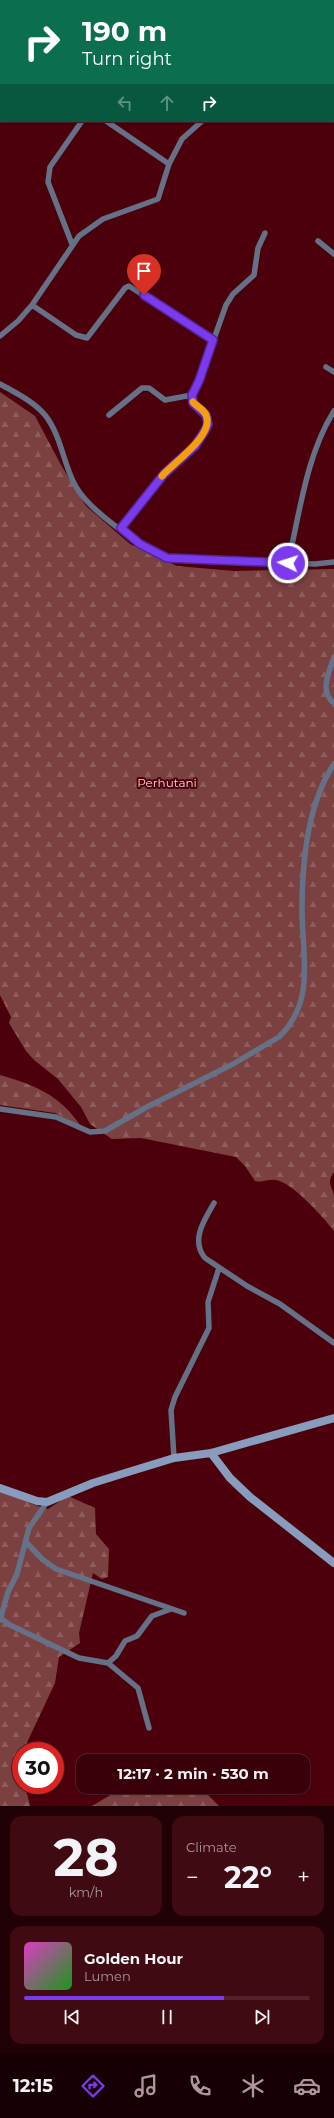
<!DOCTYPE html>
<html lang="en">
<head>
<meta charset="utf-8">
<style>
	body { margin:0; font-family:Montserrat,sans-serif; background:#400a12; color:#f1f3f6; height:100vh; display:flex; flex-direction:column; font-size:15px; white-space:nowrap }
	* { box-sizing:border-box; margin:0 }
	p { font-size:13px; color:#ab979c }
	.icon { flex:none; width:22px; height:22px; fill:none; stroke:currentColor; stroke-width:2; stroke-linecap:round; stroke-linejoin:round }
	.map { position:relative; height:1806px; overflow:hidden }
	.panel { display:flex; flex-direction:column; gap:10px; padding:10px; background:#1f0005; flex:1 }
	.panel>* { flex:none }
	.banner { position:absolute; left:0px; top:0px; width:334px; height:122px; box-shadow:0 1px 3px #0004,0 0 0 1px #53222a; background:#0b6e4f; color:#fff; overflow:hidden }
	.speed { position:absolute; left:12px; top:1742px; display:flex; gap:8px; font-size:20px; font-weight:700; text-align:center }
	.speed>* { display:grid; place-content:center; width:52px; height:52px; border-radius:50%; background:#390009; box-shadow:0 1px 3px #0004,0 0 0 1px #53222a; line-height:1 }
	.speed .limit { border:6px solid #d22; background:#fff; color:#111 }
	.pin { position:absolute; display:grid; place-items:center; width:34px; height:34px; color:#fff; margin:-41px -17px; border-radius:50% 50% 50% 0; rotate:-45deg; box-shadow:0 0 4px #0007 }
	.pin .icon { rotate:45deg }
	.me { position:absolute; width:44px; margin:-22px; rotate:274deg; stroke-linejoin:round; filter:drop-shadow(0 0 3px #0008) }
	.turn { display:flex; align-items:center; gap:14px; height:84px; padding:0 16px; font-size:18px }
	.turn .icon { width:52px; height:52px; stroke-width:2.5 }
	.turn b { display:block; font-size:28px; line-height:34px }
	.lanes { display:flex; align-items:center; height:38px; padding:0 16px; background:#0003; justify-content:center; gap:20px; direction:ltr }
	.lanes .off { opacity:.35 }
	.big { font-size:30px; font-weight:700; line-height:1.1 }
	.panel .card { flex:1; display:flex; flex-direction:column; justify-content:center; gap:6px; min-width:0; padding:0 14px; border-radius:12px; background:#400a12 }
	.panel .dial { align-items:center; gap:0 }
	.dial b { font-size:52px; line-height:1 }
	.song { display:flex; align-items:center; gap:12px }
	.cover { width:48px; height:48px; border-radius:6px; background:linear-gradient(135deg,hsl(310 70% 55%),hsl(120 70% 35%)) }
	.played { height:4px; border-radius:2px; background:linear-gradient(90deg,#7c3aed 70%,#53222a 70%) }
	.keys { display:flex; justify-content:space-around; direction:ltr }
	.heat { display:flex; justify-content:space-between; align-items:center; font-size:22px; direction:ltr }
	.panel .tiles { flex:1; display:grid; gap:10px; grid-template-columns:1fr 1fr }
	.card:last-child { grid-column:span 2 }
	.trip { position:absolute; left:76px; top:1754px; width:234px; height:40px; border-radius:12px; background:#390009; box-shadow:0 1px 3px #0004,0 0 0 1px #53222a; font-weight:700; line-height:40px; text-align:center }
	.dock { display:flex; height:64px; justify-content:space-around; align-items:center; background:#170004; color:#ab979c }
	.dock .icon { width:28px; height:28px }
	.dock .current { color:#7c3aed }
	.dock b { font-size:18px; color:#f1f3f6 }
	.map>svg:first-child { display:block }
	.forest { fill:url(#forest-firs) }
	.lines { fill:none; stroke-linecap:round; stroke-linejoin:round }
	.street { stroke:#647186; stroke-width:5.5 }
	.secondary { stroke:#889cbe; stroke-width:8 }
	.route-casing { stroke:#51269a; stroke-width:10 }
	.route { stroke:#7c3aed; stroke-width:7 }
	.slow { stroke:#f59e0b; stroke-width:7 }
	.labels { text-anchor:middle; stroke-width:4; stroke-linejoin:round; paint-order:stroke }
	.park-label { font-size:12px; fill:#f8d1d0; stroke:#4c000c }
</style>
</head>
<body>
<div class="map">
<svg width="334" height="1806" viewBox="0 0 334 1806">
	<defs>
		<pattern id="forest-firs" width="22" height="20" patternUnits="userSpaceOnUse"><rect width="22" height="20" fill="#7b4141"/><path d="M5 1l3.5 6h-7zM16 11l3.5 6h-7z" fill="#8f5c5c"/></pattern>
	</defs>
	<rect width="100%" height="100%" fill="#4c000c"/>
	<path class="forest" d="M0,392L35,416L61,465L86,506L130,544L177,566L234,571L334,569V1172C325,1184 334,1187 334,1198C334,1209 334,1220 334,1231C323,1217 293,1183 276,1180C268,1179 262,1183 255,1181L245,1166L236,1157L141,1138L112,1139L90,1124L81,1107L58,1079L34,1060L26,1051L9,1023L11,1017L0,995Z
		M0,1075C37,1086 58,1094 81,1126L55,1113L0,1105Z
		M0,1490C17,1496 31,1505 48,1509L68,1496L95,1508L96,1534L109,1549L108,1577L102,1579L93,1573L79,1633L80,1643L59,1657L55,1683L23,1751H21L19,1759L21,1785H25L30,1806H0Z
		M127,1787H200L219,1806H92L112,1794Z"/>
	<g class="lines">
		<path class="street" d="M85,1L86,0
			M333,68H334
			M106,121L169,164L182,139L202,121
			M318,241L334,254
			M72,244L48,182L50,167L82,121
			M32,305L76,335L87,338L125,288L129,286L213,340
			M0,336L18,321L32,305L79,236L103,219L158,199L169,164
			M326,367L334,372
			M0,384C16,393 33,401 45,415C61,435 63,463 75,485C88,510 149,554 176,560L315,564L334,562
			M109,415L142,388H149L165,400L192,395
			M121,529L164,473L195,445L206,429L207,424L206,415L193,403L192,395L199,381L226,305L233,294L254,275L258,248L265,233
			M288,563C300,512 306,456 334,411
			M334,657C329,672 319,692 334,703
			M0,1109L56,1117L90,1132L105,1131L145,1108L233,1064L279,1037C316,1001 302,956 302,910C302,863 307,804 334,764
			M214,1203C205,1219 190,1240 205,1258L247,1286L280,1304L334,1343
			M174,1458L171,1410L175,1397L209,1328L208,1302L219,1268
			M26,1542L42,1559L56,1569L184,1613
			M0,1618L10,1625L79,1658L108,1663L138,1688L149,1728
			M0,1620L8,1592L17,1574L29,1528L47,1502
			M108,1663L116,1656L125,1641L137,1636L152,1616L171,1609"/>
		<path class="secondary" d="M211,1453L230,1478L250,1497L334,1563
			M0,1488L37,1501L47,1502L93,1483L125,1473L174,1458L211,1453L334,1418"/>
	</g>
	<g class="lines">
		<defs>
			<path id="route" d="M144,295L213,340L199,381L192,395L193,403L206,415L208,424L206,429L195,446L164,474L121,528L140,544L167,558L288,563"/>
		</defs>
		<use href="#route" class="route-casing"/>
		<use href="#route" class="route"/>
		<path class="slow" d="M162,476C173,463 215,435 206,415C204,409 197,407 193,402"/>
	</g>
	<g class="labels">
		<g class="park-label">
			<text x="167" y="787">Perhutani</text>
		</g>
	</g>
</svg>
<div class="speed"><div class="limit">30</div></div>
<div class="pin" style="left:144px;top:295px;background:#d93025"><svg class="icon" aria-label="arrive" viewBox="0 0 24 24"><path d="M6 21V4h12l-3 4 3 4H6"/></svg></div>
<svg class="me" style="left:288px;top:563px" viewBox="-20 -20 40 40"><circle r="17" fill="#7c3aed" stroke="#fff" stroke-width="3"/><path d="M0-11L8 9 0 5-8 9z" fill="#fff"/></svg>
<div class="trip">12:17 · 2 min · 530 m</div>
<div class="banner">
<div class="turn"><svg class="icon" aria-label="right" viewBox="0 0 24 24"><path d="M7 20v-9h11M14 6l5 5-5 5"/></svg><div><b>190 m</b>Turn right</div></div>
<div class="lanes"><svg class="icon off" aria-label="left" viewBox="0 0 24 24"><path d="M17 20v-9H6M10 6l-5 5 5 5"/></svg><svg class="icon off" aria-label="ahead" viewBox="0 0 24 24"><path d="M12 20V5M6 11l6-6 6 6"/></svg><svg class="icon" aria-label="right" viewBox="0 0 24 24"><path d="M7 20v-9h11M14 6l5 5-5 5"/></svg></div>
</div>
</div>
<section class="panel">
<div class="tiles">
<div class="card dial"><b>28</b><p>km/h</p></div>
<div class="card"><p>Climate</p>
<div class="heat"><a>−</a><b class="big">22°</b><a>+</a></div>
</div>
<div class="card">
<div class="song"><i class="cover"></i><div><b>Golden Hour</b><p>Lumen</p></div></div>
<div class="played"></div>
<div class="keys"><svg class="icon" aria-label="previous" viewBox="0 0 24 24"><path d="M18 5L8 12l10 7zM5 5v14"/></svg><svg class="icon" aria-label="pause" viewBox="0 0 24 24"><path d="M8 5v14M16 5v14"/></svg><svg class="icon" aria-label="next" viewBox="0 0 24 24"><path d="M6 5l10 7-10 7zM19 5v14"/></svg></div>
</div>
</div>
</section>
<nav class="dock">
<b>12:15</b>
<svg class="icon current" aria-label="directions" viewBox="0 0 24 24"><path d="M12 3l9 9-9 9-9-9zM9 14v-3h6M13 9l2 2-2 2"/></svg>
<svg class="icon" aria-label="music" viewBox="0 0 24 24"><path d="M9 18V5l10-2v13"/><circle cx="6" cy="18" r="3"/><circle cx="16" cy="16" r="3"/></svg>
<svg class="icon" aria-label="phone" viewBox="0 0 24 24"><path d="M5 4h4l2 5-3 2q2 4 5 5l2-3 5 2v4C11 20 4 13 5 4z"/></svg>
<svg class="icon" aria-label="climate" viewBox="0 0 24 24"><path d="M12 3v18M4 7l16 10M4 17L20 7"/></svg>
<svg class="icon" aria-label="car" viewBox="0 0 24 24"><path d="M5 17H2v-5l4-1 3-4h7l3 4 3 1v5h-3M9 17h6M6 11h13"/><circle cx="7" cy="17" r="2"/><circle cx="17" cy="17" r="2"/></svg>
</nav>
</body>
</html>
